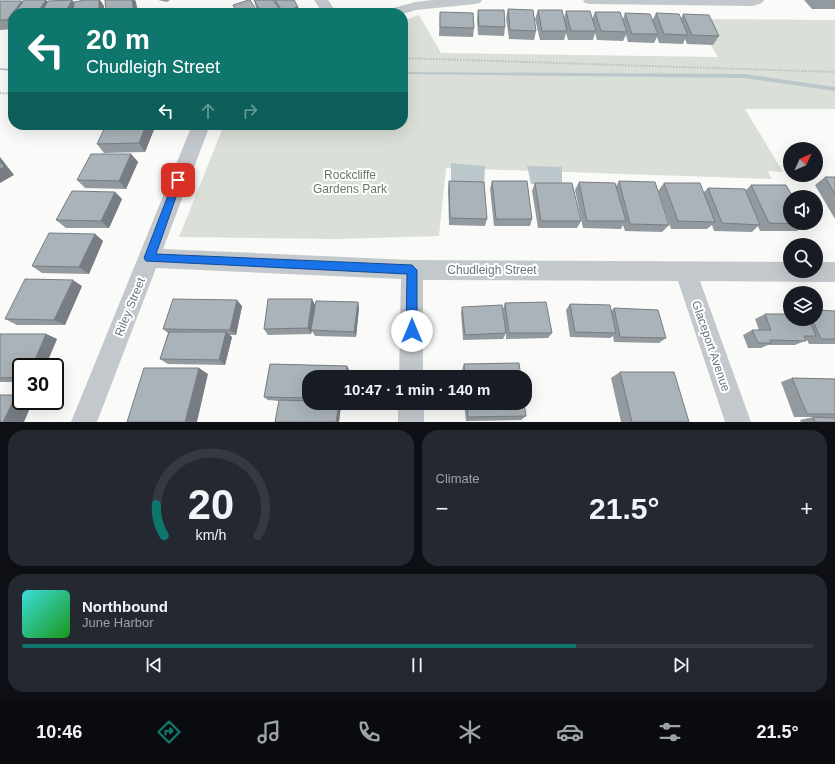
<!DOCTYPE html>
<html lang="en">
<head>
<meta charset="utf-8">
<style>
	body { margin:0; font-family:Helvetica,sans-serif; background:#242831; color:#f1f3f6; height:100vh; display:flex; flex-direction:column; font-size:15px; white-space:nowrap }
	* { box-sizing:border-box; margin:0 }
	p { font-size:13px; color:#9ea1a6 }
	.icon { flex:none; width:22px; height:22px; fill:none; stroke:currentColor; stroke-width:2; stroke-linecap:round; stroke-linejoin:round }
	.map { position:relative; height:422px; overflow:hidden }
	.details { display:flex; flex-direction:column; gap:8px; padding:8px; background:#0d0f14; flex:1 }
	.details>* { flex:none }
	.hud { position:absolute; left:8px; top:8px; width:400px; height:122px; border-radius:16px; box-shadow:0 4px 16px #0002; background:#0f766e; color:#fff; overflow:hidden }
	.needle { width:26px; rotate:46deg }
	.fabs { position:absolute; left:783px; top:142px; display:grid; gap:8px }
	.fabs a { display:grid; place-items:center; width:40px; height:40px; border-radius:50%; background:#171b24; box-shadow:0 4px 16px #0002; font-size:20px }
	.speed { position:absolute; left:12px; top:358px; display:flex; gap:8px; font-size:20px; font-weight:700; text-align:center }
	.speed>* { display:grid; place-content:center; width:52px; height:52px; border-radius:50%; background:#171b24; box-shadow:0 4px 16px #0002; line-height:1 }
	.speed .limit { border:2px solid #111; border-radius:6px; background:#fff; color:#111 }
	.pin { position:absolute; display:grid; place-items:center; width:34px; height:34px; color:#fff; margin:-17px; border-radius:8px; box-shadow:0 2px 6px #0006 }
	.me { position:absolute; width:44px; margin:-22px; rotate:0deg; stroke-linejoin:round; filter:drop-shadow(0 0 3px #0008) }
	.turn { display:flex; align-items:center; gap:14px; height:84px; padding:0 12px; font-size:18px }
	.turn .icon { width:52px; height:52px; stroke-width:2.5 }
	.turn b { display:block; font-size:28px; line-height:34px }
	.lanes { display:flex; align-items:center; height:38px; padding:0 12px; background:#0003; justify-content:center; gap:20px; direction:ltr }
	.lanes .off { opacity:.35 }
	.big { font-size:30px; font-weight:700; line-height:1.1 }
	.details .widget { flex:1; display:flex; flex-direction:column; justify-content:center; gap:6px; min-width:0; padding:0 14px; border-radius:16px; background:#242831 }
	.details .dial { align-items:center; gap:0 }
	.dial svg { height:104px; overflow:visible; fill:none; stroke:#363941; stroke-width:7; stroke-linecap:round; text-anchor:middle }
	.dial text { fill:#f1f3f6; stroke:none }
	.song { display:flex; align-items:center; gap:12px }
	.cover { width:48px; height:48px; border-radius:6px; background:linear-gradient(135deg,hsl(180 70% 55%),hsl(120 70% 35%)) }
	.played { height:4px; border-radius:2px; background:linear-gradient(90deg,#0f766e 70%,#363941 70%) }
	.keys { display:flex; justify-content:space-around; direction:ltr }
	.heat { display:flex; justify-content:space-between; align-items:center; font-size:22px; direction:ltr }
	.details .tiles { flex:1; display:grid; gap:8px; grid-template-columns:1fr 1fr }
	.widget:last-child { grid-column:span 2 }
	.trip { position:absolute; left:302px; top:370px; width:230px; height:40px; border-radius:16px; background:#171b24; box-shadow:0 4px 16px #0002; font-weight:700; line-height:40px; text-align:center }
	.menu { display:flex; height:64px; justify-content:space-around; align-items:center; background:#090b0e; color:#9ea1a6 }
	.menu .icon { width:28px; height:28px }
	.menu .selected { color:#0f766e }
	.menu b { font-size:18px; color:#f1f3f6 }
	.map>svg:first-child { display:block }
	.green { fill:#dadfd7 }
	.water { fill:#bbc7cb }
	.lines { fill:none; stroke-linecap:round; stroke-linejoin:round }
	.stream { fill:#bbc7cb; fill-rule:evenodd }
	.path { stroke:#bbbfc2; stroke-width:2; stroke-dasharray:1.5 1.5; stroke-linecap:butt }
	.minor { fill:#c3c8cc; fill-rule:evenodd }
	.wall { fill:#929a9f }
	.shaded-wall { fill:#777d82 }
	.building { fill:#aab3b9; stroke:#777d82 }
	.route { fill:#1a73e8; stroke:#114b97 }
	.labels { text-anchor:middle; stroke-width:4; stroke-linejoin:round; paint-order:stroke }
	.park-label { font-size:12px; fill:#687a64; stroke:#fff }
	.street-label { font-size:12px; fill:#657683; stroke:#fff }
</style>
</head>
<body>
<div class="map">
<svg width="835" height="422" viewBox="0 0 835 422">
	<rect width="100%" height="100%" fill="#fafaf8"/>
	<path class="green" d="M419,15L441,53L718,57L695,19L835,20V109H745L783,172L768,171L772,179L446,168L439,236L337,239L179,237L224,125H403V21Z"/>
	<path class="water" d="M451,163L485,166L484,186L451,183Z
		M527,166L562,167V187L531,184Z"/>
	<g class="lines">
		<path class="stream" d="M0,68L13,69V71L0,70Z
			M403,72L744,74L835,87V91L744,78L403,74Z"/>
		<path class="path" d="M403,58L835,72
			M0,93L13,94"/>
		<path class="minor" d="M314,0H328L337,13H323Z
			M433,0H482L480,3L475,4L416,10L403,14L385,13L387,10L415,2Z
			M583,0H764L762,3L753,6L590,4L585,3Z
			M192,125H210L163,249L412,260L790,262V271H816V262H835V282L700,281L751,422H725L678,281L423,280V377H399L401,279L156,268L97,422H71Z
			M398,403H424V422H398Z"/>
	</g>
	<path class="wall" d="M46,0L48,2L72,0L74,2L104,6V13H13V29L0,30V1L23,2Z
		M158,0H170L167,2Z
		M254,0H294L300,13H259L256,8Z
		M804,0H835V9H812Z
		M508,9L536,31L534,40L509,39L506,18Z
		M478,10L505,27L504,36L478,35L477,19Z
		M538,10L564,18L566,11L592,19L595,12L623,19L625,13L653,19L656,13L681,19L683,14L719,36L713,45L687,44L685,39L683,44L659,43L657,37L654,43L628,42L626,35L623,41L597,40L595,33L593,40H568L566,33L564,40H540L535,19Z
		M440,12L474,28L473,37L439,36Z
		M155,127L145,152L104,153L97,144Z
		M131,154L138,162L126,189L85,188L77,180Z
		M825,177H835V219L815,185Z
		M449,181L487,219L485,226L449,225L448,189Z
		M492,181L532,219L530,226H494L490,189Z
		M619,181L669,225L662,232L625,231L623,225L621,229L583,228L575,190L579,182L616,186Z
		M535,183L581,221L577,228H538L532,191Z
		M664,183L703,193L708,188L746,190L751,185L807,224L797,231H760L758,226L752,232L714,231L712,225L707,229H671L658,191Z
		M115,192L122,199L109,228H66L56,220Z
		M95,234L103,241L89,274L42,273L32,266Z
		M82,286L65,325H17L5,319Z
		M312,299L315,305L313,323L358,302L359,308L356,337L315,336L312,331L311,334L268,335L264,329Z
		M505,303L552,333L548,338L506,339V333L503,339L463,340L461,313L462,307L505,331L503,309Z
		M570,304L611,311L614,308L666,338L659,343L614,342L613,336L610,338L570,337L566,310Z
		M242,306L236,335H229L232,337L225,365L168,364L160,359L168,333L163,329Z
		M835,311V344H809L807,340L795,345H768L761,348H748L743,335L752,330H759L755,319L765,314L790,319H816Z
		M0,334H46L57,339L45,367H21V382H0Z
		M270,364L347,366L349,370L348,377H309V403H339V405V403H340L341,405L339,422H275L279,401L268,400L264,397Z
		M464,364L521,377H463L462,370Z
		M620,372L689,422H621L611,378Z
		M792,378L835,379V422H801L800,420L813,417H794L781,382Z
		M464,403H524L526,416L521,420L466,421Z"/>
	<path class="shaded-wall" d="M46,0L53,9L50,13H37Z
		M72,0L78,9L76,13H65Z
		M99,0H100L104,6V13H99Z
		M132,0H135L136,2L138,13H130Z
		M22,1L29,10L27,13H13V21H9L13,26V28L7,20Z
		M298,7L300,13H283V12Z
		M146,125H153L155,127L145,152L139,143Z
		M131,154L138,162L126,189L119,181Z
		M0,157L14,175L0,183Z
		M115,192L122,199L109,228L101,221Z
		M95,234L103,241L89,274L79,267Z
		M73,280L82,286L65,325L54,320Z
		M312,299L315,305L311,334L308,328Z
		M237,300L242,306L236,335L230,330Z
		M358,302L359,308L356,337L354,332Z
		M226,332L232,337L225,365L219,360Z
		M46,334L57,339L45,367H32Z
		M347,366L349,370L348,377H346Z
		M199,368L208,374L197,422H185Z
		M16,395L21,396V401H33L24,422H3Z
		M339,403H340L341,405L339,422H336Z"/>
	<path class="building" d="M24,0H46L37,13H15Z
		M72,0L65,13H41L48,1Z
		M85,0H99V13H73L74,2Z
		M105,0H132L134,12L130,13H106Z
		M249,0H250L258,13H237L233,5Z
		M254,0H273L282,13H262Z
		M275,0H294L298,7L283,12Z
		M0,1H22L7,20H0Z
		M233,9L235,13H219Z
		M508,9L533,10L536,31L510,30Z
		M478,10H504L505,27L479,26Z
		M538,10H562L567,31H542Z
		M566,11H590L596,31H571Z
		M440,12L473,13L474,28L440,27Z
		M595,12H620L627,32L601,31Z
		M625,13L650,14L658,34H632Z
		M656,13L679,14L688,35L664,34Z
		M683,14L709,15L719,36L692,35Z
		M13,15V21H9Z
		M106,125H146L139,143L97,144Z
		M91,154H131L119,181L77,180Z
		M0,161L4,167L0,169Z
		M825,177H835V194Z
		M449,181L484,182L487,219L450,218Z
		M492,181H527L532,219H496Z
		M619,181L655,182L669,225L630,224Z
		M579,182L615,183L626,221H587Z
		M535,183H572L581,221H541Z
		M664,183H700L715,222L678,221Z
		M751,185H786L793,197H790V223H807V224L769,223Z
		M708,188L745,189L760,225L722,223Z
		M72,191L115,192L101,221L56,220Z
		M49,233L95,234L79,267L32,266Z
		M25,279L73,280L54,320L5,319Z
		M173,299L237,300L230,330L163,329Z
		M268,299H312L308,328L264,329Z
		M316,301L358,302L354,332L311,330Z
		M546,302L552,333H509L505,303Z
		M570,304L610,305L616,333L575,332Z
		M502,305L506,333L465,335L462,307Z
		M614,308L658,310L666,338L620,337Z
		M816,310L835,311V339H821L812,319H816Z
		M765,314H790V319H809L816,336H804L806,341L770,340L771,343H758L752,330H771Z
		M169,332H226L219,360L160,359Z
		M0,334H46L32,367H21V377L0,378Z
		M519,363L521,377H465L464,364Z
		M270,364L347,366L346,377H309V398L264,397Z
		M144,368H199L185,422H127Z
		M620,372H674L689,422H632Z
		M792,378L835,379V414H807Z
		M0,395H16L3,422H0Z
		M279,400L309,401V403H339L336,422H275Z
		M467,403H524L526,416L468,417Z
		M813,417L835,418V422H815Z"/>
	<path class="route" d="M178,177L182,180L156,254L412,265L417,270V331L415,335L412,336L408,335L406,331L407,274L146,261L144,258L174,180Z"/>
	<g class="labels">
		<g class="park-label">
			<text x="350" y="179">Rockcliffe<tspan x="350" dy="14">Gardens Park</tspan></text>
		</g>
		<g class="street-label">
			<text x="492" y="274">Chudleigh Street</text>
			<text transform="translate(130 307) rotate(-68)" y="4">Riley Street</text>
			<text transform="translate(711 346) rotate(71)" y="4">Glaceport Avenue</text>
		</g>
	</g>
</svg>
<div class="fabs">
<a><svg class="needle" viewBox="-14 -14 28 28"><path d="M0-13l5 13h-10z" fill="#e53935"/><path d="M0 13l5-13h-10z" fill="#9ea1a6"/></svg></a>
<a><svg class="icon" aria-label="sound" viewBox="0 0 24 24"><path d="M4 9h4l5-4v14l-5-4H4zM17 9q2 3 0 6"/></svg></a>
<a><svg class="icon" aria-label="search" viewBox="0 0 24 24"><circle cx="10" cy="10" r="6"/><path d="M15 15l6 6"/></svg></a>
<a><svg class="icon" aria-label="layers" viewBox="0 0 24 24"><path d="M12 4l9 5-9 5-9-5zM3 14l9 5 9-5"/></svg></a>
</div>
<div class="speed"><div class="limit">30</div></div>
<div class="pin" style="left:178px;top:180px;background:#d93025"><svg class="icon" aria-label="arrive" viewBox="0 0 24 24"><path d="M6 21V4h12l-3 4 3 4H6"/></svg></div>
<svg class="me" style="left:412px;top:331px" viewBox="-20 -20 40 40"><circle r="19" fill="#fff"/><path d="M0-13L10 11 0 6-10 11z" fill="#1a73e8"/></svg>
<div class="trip">10:47 · 1 min · 140 m</div>
<div class="hud">
<div class="turn"><svg class="icon" aria-label="left" viewBox="0 0 24 24"><path d="M17 20v-9H6M10 6l-5 5 5 5"/></svg><div><b>20 m</b>Chudleigh Street</div></div>
<div class="lanes"><svg class="icon" aria-label="left" viewBox="0 0 24 24"><path d="M17 20v-9H6M10 6l-5 5 5 5"/></svg><svg class="icon off" aria-label="ahead" viewBox="0 0 24 24"><path d="M12 20V5M6 11l6-6 6 6"/></svg><svg class="icon off" aria-label="right" viewBox="0 0 24 24"><path d="M7 20v-9h11M14 6l5 5-5 5"/></svg></div>
</div>
</div>
<section class="details">
<div class="tiles">
<div class="widget dial"><svg viewBox="0 0 100 80">
<path d="M14 69A42 42 0 1 1 86 69"/>
<path d="M14 69A42 42 0 0 1 8 45" stroke="#0f766e"/>
<text x="50" y="56" font-size="32" font-weight="700">20</text>
<text x="50" y="72" font-size="11">km/h</text>
</svg></div>
<div class="widget"><p>Climate</p>
<div class="heat"><a>−</a><b class="big">21.5°</b><a>+</a></div>
</div>
<div class="widget">
<div class="song"><i class="cover"></i><div><b>Northbound</b><p>June Harbor</p></div></div>
<div class="played"></div>
<div class="keys"><svg class="icon" aria-label="previous" viewBox="0 0 24 24"><path d="M18 5L8 12l10 7zM5 5v14"/></svg><svg class="icon" aria-label="pause" viewBox="0 0 24 24"><path d="M8 5v14M16 5v14"/></svg><svg class="icon" aria-label="next" viewBox="0 0 24 24"><path d="M6 5l10 7-10 7zM19 5v14"/></svg></div>
</div>
</div>
</section>
<nav class="menu">
<b>10:46</b>
<svg class="icon selected" aria-label="directions" viewBox="0 0 24 24"><path d="M12 3l9 9-9 9-9-9zM9 14v-3h6M13 9l2 2-2 2"/></svg>
<svg class="icon" aria-label="music" viewBox="0 0 24 24"><path d="M9 18V5l10-2v13"/><circle cx="6" cy="18" r="3"/><circle cx="16" cy="16" r="3"/></svg>
<svg class="icon" aria-label="phone" viewBox="0 0 24 24"><path d="M5 4h4l2 5-3 2q2 4 5 5l2-3 5 2v4C11 20 4 13 5 4z"/></svg>
<svg class="icon" aria-label="climate" viewBox="0 0 24 24"><path d="M12 3v18M4 7l16 10M4 17L20 7"/></svg>
<svg class="icon" aria-label="car" viewBox="0 0 24 24"><path d="M5 17H2v-5l4-1 3-4h7l3 4 3 1v5h-3M9 17h6M6 11h13"/><circle cx="7" cy="17" r="2"/><circle cx="17" cy="17" r="2"/></svg>
<svg class="icon" aria-label="filters" viewBox="0 0 24 24"><path d="M4 7h16M4 17h16"/><circle cx="9" cy="7" r="2"/><circle cx="15" cy="17" r="2"/></svg>
<b>21.5°</b>
</nav>
</body>
</html>
